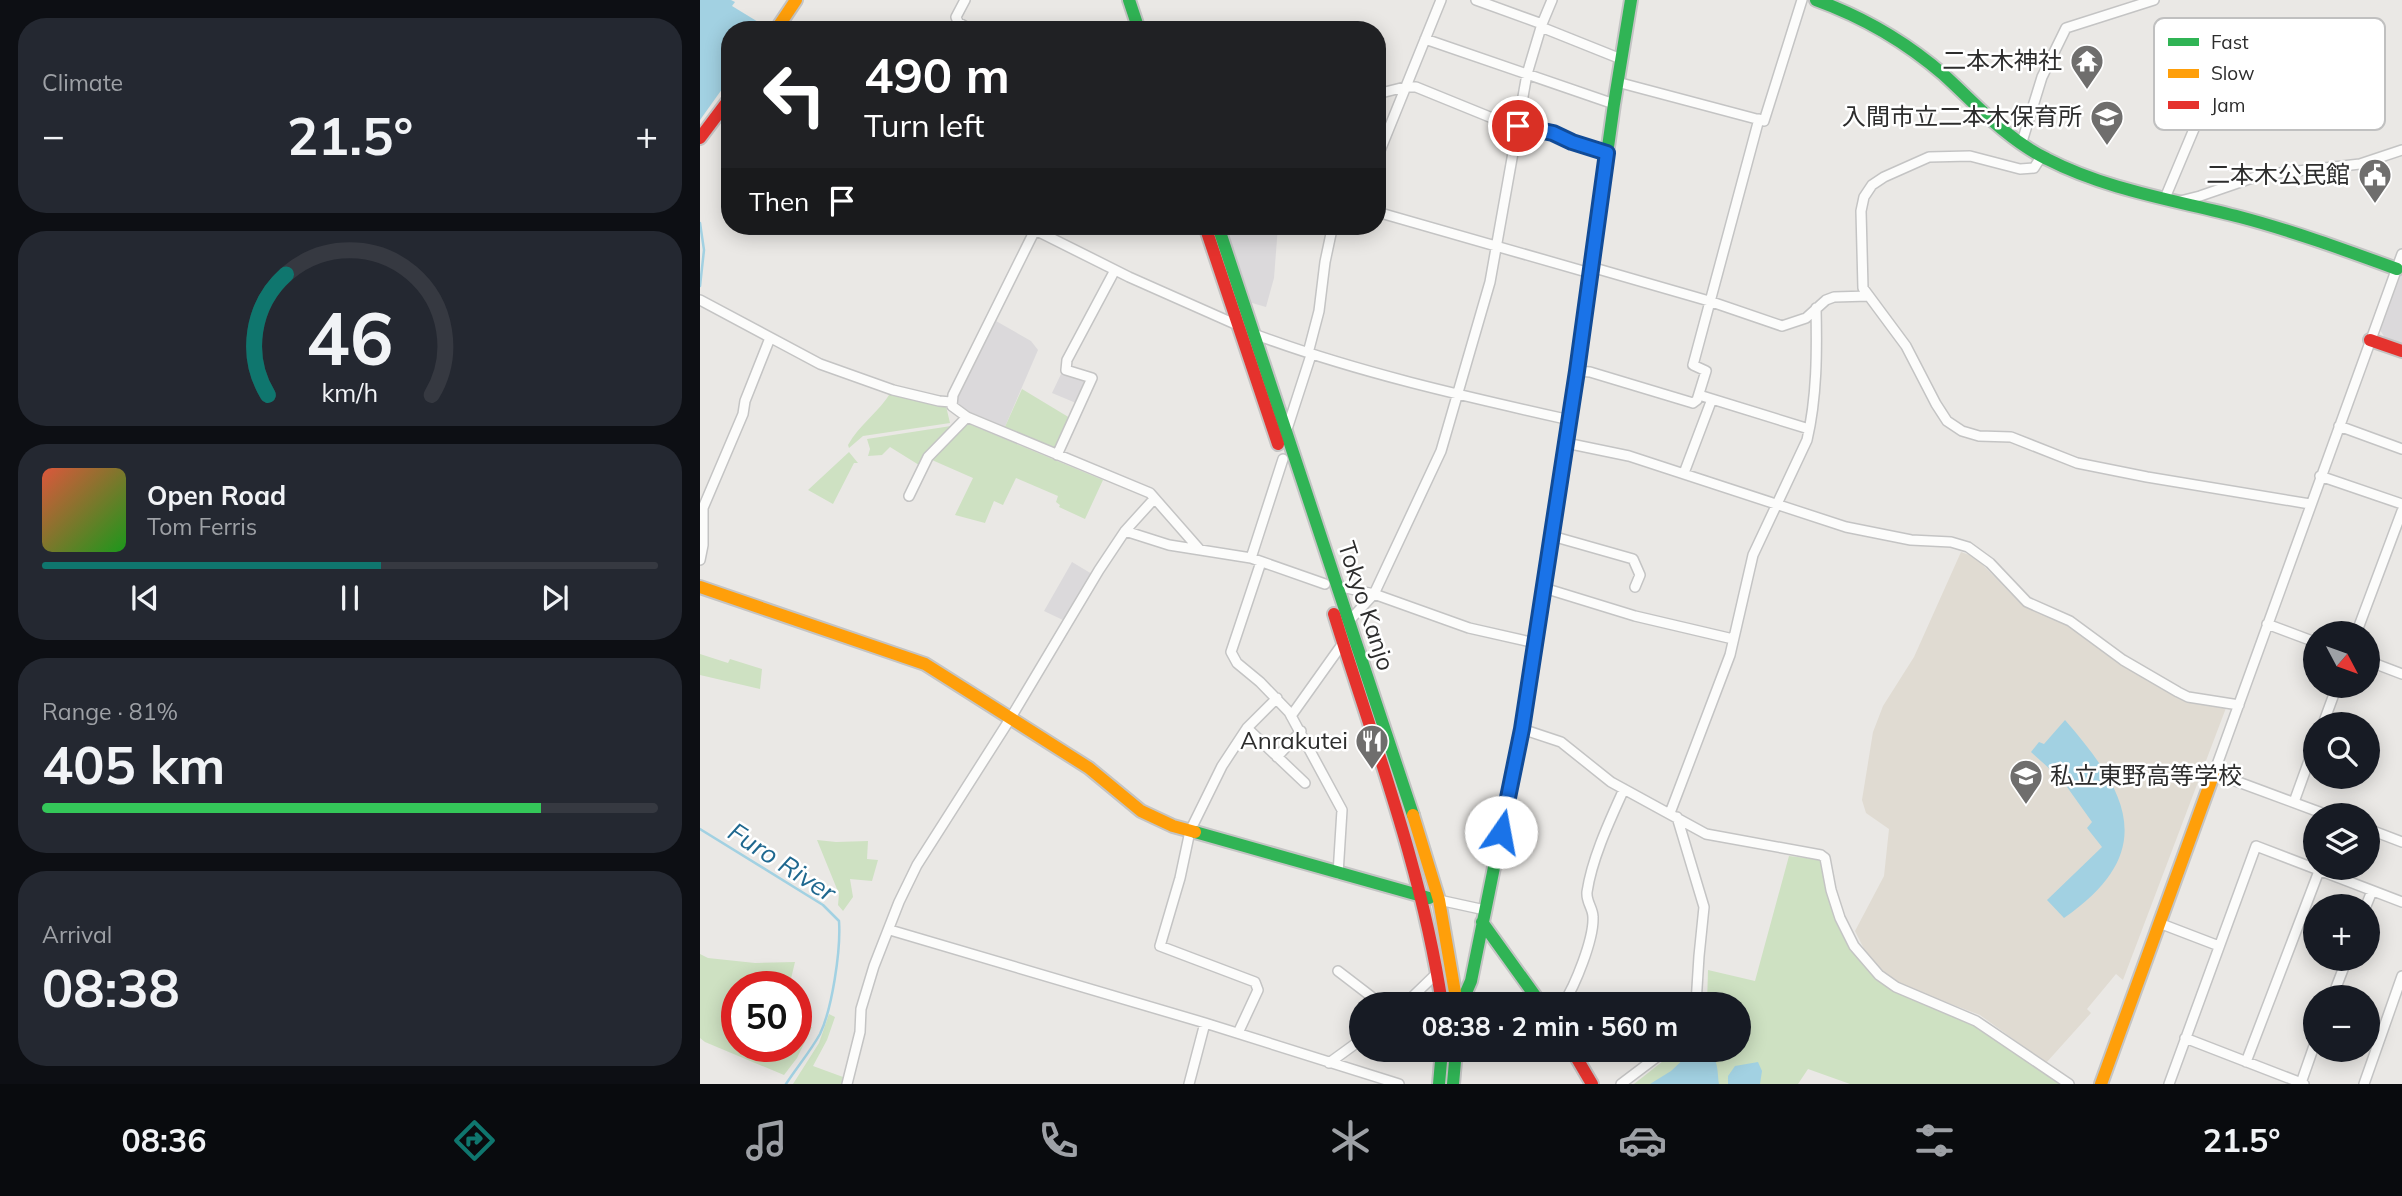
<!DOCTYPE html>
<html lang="en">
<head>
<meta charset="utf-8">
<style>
	body { margin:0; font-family:Mulish,"Noto Sans JP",sans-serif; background:#242831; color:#f1f3f6; height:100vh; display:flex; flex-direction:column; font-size:26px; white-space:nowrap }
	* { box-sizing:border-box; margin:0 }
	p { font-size:23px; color:#9ea1a6 }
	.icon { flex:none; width:38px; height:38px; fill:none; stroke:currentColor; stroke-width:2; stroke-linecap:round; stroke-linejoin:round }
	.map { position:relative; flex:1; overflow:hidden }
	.sheet { display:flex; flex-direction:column; gap:18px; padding:18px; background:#0d0f14; width:700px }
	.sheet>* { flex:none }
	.banner { position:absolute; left:21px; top:21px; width:665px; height:214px; border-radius:28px; box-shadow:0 4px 18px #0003; background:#202124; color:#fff; overflow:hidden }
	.needle { width:46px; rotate:131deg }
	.fabs { position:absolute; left:1603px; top:621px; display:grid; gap:14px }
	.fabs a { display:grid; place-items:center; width:77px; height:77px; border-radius:50%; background:#171b24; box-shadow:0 4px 18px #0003; font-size:35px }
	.speed { position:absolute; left:21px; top:971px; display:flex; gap:14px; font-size:35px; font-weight:700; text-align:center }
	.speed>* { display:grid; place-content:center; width:91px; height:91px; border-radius:50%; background:#171b24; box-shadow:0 4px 18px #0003; line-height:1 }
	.speed .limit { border:10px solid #d22; background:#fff; color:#111 }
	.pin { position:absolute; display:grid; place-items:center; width:60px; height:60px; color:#fff; margin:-30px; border:4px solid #fff; border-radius:50%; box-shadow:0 2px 7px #0007 }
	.me { position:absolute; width:77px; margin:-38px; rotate:12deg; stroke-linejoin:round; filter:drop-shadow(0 0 5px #0008) }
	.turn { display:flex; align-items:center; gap:24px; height:147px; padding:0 28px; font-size:32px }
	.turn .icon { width:91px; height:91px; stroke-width:2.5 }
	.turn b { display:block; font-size:49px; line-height:60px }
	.then { display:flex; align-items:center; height:66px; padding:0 28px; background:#0003; gap:14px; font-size:26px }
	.big { font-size:52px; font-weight:700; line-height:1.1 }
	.sheet .card { flex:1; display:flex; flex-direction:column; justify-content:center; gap:10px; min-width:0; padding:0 24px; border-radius:28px; background:#242831 }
	.sheet .dial { align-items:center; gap:0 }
	.dial svg { height:182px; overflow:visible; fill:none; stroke:#363941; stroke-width:7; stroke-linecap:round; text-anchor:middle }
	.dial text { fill:#f1f3f6; stroke:none }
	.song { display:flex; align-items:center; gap:21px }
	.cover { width:84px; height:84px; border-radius:10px; background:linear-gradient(135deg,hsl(10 70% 55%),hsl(120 70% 35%)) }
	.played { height:7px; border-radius:4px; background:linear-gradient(90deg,#0f766e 55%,#363941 55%) }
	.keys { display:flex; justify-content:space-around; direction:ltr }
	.heat { display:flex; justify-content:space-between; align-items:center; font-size:38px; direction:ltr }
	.charge { height:10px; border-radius:5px; background:linear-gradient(90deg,#34c759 81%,#363941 0) }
	.trip { position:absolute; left:649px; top:992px; width:402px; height:70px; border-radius:35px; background:#171b24; box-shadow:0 4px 18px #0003; font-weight:700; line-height:70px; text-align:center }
	.tab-bar { display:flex; height:112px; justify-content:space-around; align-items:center; background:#090b0e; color:#9ea1a6 }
	.tab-bar .icon { width:49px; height:49px }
	.tab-bar .current { color:#0f766e }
	.tab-bar b { font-size:32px; color:#f1f3f6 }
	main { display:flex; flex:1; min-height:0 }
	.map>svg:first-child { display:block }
	.industrial { fill:#dbd9db }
	.education { fill:#e0dbd2 }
	.green { fill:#cee1c2 }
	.water { fill:#a2d1e2 }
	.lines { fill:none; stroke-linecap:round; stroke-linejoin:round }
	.stream { stroke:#a2d1e2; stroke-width:2.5 }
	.street-casing { stroke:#c4c4c4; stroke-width:12 }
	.fast-casing { stroke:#c4c4c4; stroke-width:16 }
	.slow-casing { stroke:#c4c4c4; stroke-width:16 }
	.jam-casing { stroke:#c4c4c4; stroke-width:16 }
	.street { stroke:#fcfcfb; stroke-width:9 }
	.fast { stroke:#30b455; stroke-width:12 }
	.slow { stroke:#ff9f0a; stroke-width:12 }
	.jam { stroke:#e5322d; stroke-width:12 }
	.route-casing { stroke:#114b97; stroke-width:18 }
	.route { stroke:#1a73e8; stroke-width:12 }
	.labels { text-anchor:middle; stroke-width:5; stroke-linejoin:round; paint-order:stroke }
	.poi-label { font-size:24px; fill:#2d2d2d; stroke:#fff; text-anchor:end }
	.street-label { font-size:24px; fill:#2d2d2d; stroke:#fff }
	.water-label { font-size:26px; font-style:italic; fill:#1f688f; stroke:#fff }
	.key { fill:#fff; stroke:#c0c0c0; stroke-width:2 }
	.key-label { font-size:19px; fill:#2d2d2d }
</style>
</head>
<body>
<main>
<section class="sheet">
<div class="card"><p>Climate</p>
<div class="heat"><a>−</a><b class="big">21.5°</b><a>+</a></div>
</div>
<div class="card dial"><svg viewBox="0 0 100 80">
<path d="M14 69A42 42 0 1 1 86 69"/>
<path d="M14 69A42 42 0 0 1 22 16" stroke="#0f766e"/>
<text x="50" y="56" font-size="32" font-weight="700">46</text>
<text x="50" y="72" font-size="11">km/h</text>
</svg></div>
<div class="card">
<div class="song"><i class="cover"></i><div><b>Open Road</b><p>Tom Ferris</p></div></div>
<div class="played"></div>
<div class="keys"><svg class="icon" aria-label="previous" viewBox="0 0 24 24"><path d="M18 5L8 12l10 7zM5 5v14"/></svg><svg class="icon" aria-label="pause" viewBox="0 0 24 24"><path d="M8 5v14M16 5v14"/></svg><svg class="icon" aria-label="next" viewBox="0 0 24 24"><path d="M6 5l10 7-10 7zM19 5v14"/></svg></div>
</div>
<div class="card"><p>Range · 81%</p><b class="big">405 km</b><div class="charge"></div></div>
<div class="card"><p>Arrival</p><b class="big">08:38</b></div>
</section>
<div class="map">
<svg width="1702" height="1084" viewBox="0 0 1702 1084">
	<rect width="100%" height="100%" fill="#eae8e5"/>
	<path class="industrial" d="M528,226H578L574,278L566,307L552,303L529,236Z
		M1702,268V344L1685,338L1680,330Z
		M296,321L331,341L338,350L304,429L257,408L255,403Z
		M362,372L387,380L376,403L352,393Z
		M372,562L392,574L365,621L344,611Z"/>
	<path class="education" d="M1261,552L1275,557L1322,605L1369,626L1418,660L1478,697L1491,703L1526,708L1423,980L1416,974L1387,1009L1391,1013L1346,1063L1280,1015L1206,987L1186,976L1169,959L1155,931L1184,876L1189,829L1166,813L1162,800L1173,732L1183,706L1214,657Z"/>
	<path class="green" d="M322,389L370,418L356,448L352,450L304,429Z
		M191,392L246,406L250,423L163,436L149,448L148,445C159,425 179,412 191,392Z
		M269,424L403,480L385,519L359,507L360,505L356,502L358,496L316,478L303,505L294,501L285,523L255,515L273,478L232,460L263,426Z
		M251,426L225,453L219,465L190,447L182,455L168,456L170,449L167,439Z
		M149,452L158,463H154L133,504L108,490Z
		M0,654L28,663L30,659L62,669L60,689L0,675Z
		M117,840L136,842L168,841L167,859L178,860L172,881L150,879L153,897L143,911L138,905L139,894Z
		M1089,856L1124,860L1139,920L1178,977L1275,1022L1360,1084H1150L1108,1069L1098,1084H934L977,1050H1040V1004H1007L1008,970L1055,981Z
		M0,954L8,958L55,963L95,962L89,987H37V1046H96V1023L112,1027L97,1058L84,1075L5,1042L0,1038Z
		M129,1014L135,1017L127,1040L113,1066L143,1077L142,1084H93L119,1043Z"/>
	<path class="water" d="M0,0H31L35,2L32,6L65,26L63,30H30V78L0,120Z
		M1365,720C1429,793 1459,852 1364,918L1347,900L1402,847L1387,828L1392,822L1362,780L1331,752L1339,742L1344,744Z
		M1002,1050C1019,1054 1017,1069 1019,1084H950L971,1071L988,1055L994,1051Z
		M1058,1062L1062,1071L1060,1084H1028V1076L1035,1066Z"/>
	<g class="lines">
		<path class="stream" d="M0,223L4,250L0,286
			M0,829L123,905L139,921C141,950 132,1009 120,1034C110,1052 97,1067 86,1084"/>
		<defs>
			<path id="street" d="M265,0L256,17L258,22L271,30
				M776,0L842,24
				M449,27H472L478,30
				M841,27L921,59
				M725,39L914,104
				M917,82L1064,121L1102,0
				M677,94L705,87H716L802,122L853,133L872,142L907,153
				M1321,145L1342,77L1366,28L1454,0
				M1341,157L1334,168L1320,169L1270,156L1229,157L1184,177L1172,185L1164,197L1161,211L1163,288L1206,346L1236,404L1247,421L1262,431L1279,436L1311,437L1377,463L1447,477L1610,504
				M677,158L741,0
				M1465,198L1507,98L1517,84
				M1480,201L1500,196L1561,175L1660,164L1702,150
				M677,212L890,273
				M327,226L429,277L535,324
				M335,230L253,395L252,406L267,417L450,493L500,550
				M891,267L1009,301L1082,326L1106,318L1126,300L1134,297L1169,296
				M0,300L120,364L193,390L239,401L251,402
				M554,334C656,372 763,396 870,420
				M608,353L619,311L625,262L632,229L636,226
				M877,371L890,372L993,403L997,400L1006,371L993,365L1059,119
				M999,395L1109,429
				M588,426L611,355
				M1639,426L1702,449
				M866,443L929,456L1146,527L1211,540L1251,542L1268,547L1290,563L1327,602L1370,621L1423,660L1478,692L1488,697L1539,705
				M357,455L392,378L366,370L367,360L415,270
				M984,473L1012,399
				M1620,476L1702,504
				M209,496L228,457L267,417
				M425,531L469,545L551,558L625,584
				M852,536L933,559L940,575L935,587
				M551,558L583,459
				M0,560L3,545V508L43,414L45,401L70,338
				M561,562L531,652L537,663L560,682L589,712L642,810L638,874
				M637,586L674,594L769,628L835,643
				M844,588L935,616L1033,639
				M649,621L674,594L741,451L790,282L827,74L842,24L852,0
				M1567,624L1615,642
				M1656,634L1702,511
				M1668,661L1702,674
				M591,716L643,643
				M1623,724L1637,686
				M547,728L605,783
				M822,729L861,742L911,782L1006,834L1121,855L1125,858L1131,890L1140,918L1154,946L1179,975L1196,987L1276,1021L1369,1084
				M577,757L601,731
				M1594,802L1615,744
				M970,813L1030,655L1053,555L1107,440C1117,397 1117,352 1116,308
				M1630,816L1514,773L1702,254
				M977,817L1004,907L999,956L996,1004
				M1668,829L1702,842
				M739,900L785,910
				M1666,906L1672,891
				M1459,923L1519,946
				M190,930L505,1023L699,1084
				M638,971L681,1004
				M1632,998L1647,959
				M705,1004L736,974
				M863,1004C875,986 894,939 893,917C893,908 886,902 887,892C892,858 910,820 924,789
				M538,1033L558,990L555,982L460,946L480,878L490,831L522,766L547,728L577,698
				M1485,1038L1604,1084
				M1546,1062L1619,871
				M629,1063L662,1039
				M1601,1083L1615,1043
				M147,1084L160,1032L161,1009L174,966L199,902L217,865L310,719L399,570L425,531L454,499
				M489,1084L505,1023
				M921,1084L966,1050
				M1469,1084L1556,846L1702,902
				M1664,1084L1702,976"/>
			<path id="fast" d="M429,0L439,30
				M1116,0C1163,17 1206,42 1244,75C1277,105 1306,139 1347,159C1407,190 1475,200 1540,217C1593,231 1645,250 1697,269
				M518,226L713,815
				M875,383L914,104L931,0
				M495,832L729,898
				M782,922L841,1004
				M757,1004L764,997L771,981L822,729L843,592
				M739,1084L742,1050
				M753,1084L756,1050"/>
			<path id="slow" d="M76,30L96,0
				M0,587L225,664L389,768L441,811L473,826L495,832
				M713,815L739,900L757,1004
				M1401,1084L1514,773"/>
			<path id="jam" d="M0,138L30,98
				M505,226L578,444
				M1670,340L1702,351
				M843,592L875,383
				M634,614C674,743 722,869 742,1004
				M872,1050L892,1084"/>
		</defs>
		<use href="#street" class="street-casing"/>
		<use href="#fast" class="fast-casing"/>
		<use href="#slow" class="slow-casing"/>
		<use href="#jam" class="jam-casing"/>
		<use href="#street" class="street"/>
		<use href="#fast" class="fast"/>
		<use href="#slow" class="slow"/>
		<use href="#jam" class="jam"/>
	</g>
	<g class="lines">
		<defs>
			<path id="route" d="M801,832L822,729L877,371L907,153L872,142L853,133L818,126"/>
		</defs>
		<use href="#route" class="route-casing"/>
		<use href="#route" class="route"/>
	</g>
	<defs>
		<symbol id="temple-pin" viewBox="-11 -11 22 30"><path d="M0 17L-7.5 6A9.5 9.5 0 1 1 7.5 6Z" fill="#6f6e6d" stroke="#fff"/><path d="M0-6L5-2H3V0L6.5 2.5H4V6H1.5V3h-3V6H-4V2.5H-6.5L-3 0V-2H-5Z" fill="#fff"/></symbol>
		<symbol id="school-pin" viewBox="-11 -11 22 30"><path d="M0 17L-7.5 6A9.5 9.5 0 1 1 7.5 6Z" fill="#6f6e6d" stroke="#fff"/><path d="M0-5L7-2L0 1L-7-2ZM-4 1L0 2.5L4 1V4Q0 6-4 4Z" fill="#fff"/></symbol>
		<symbol id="civic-pin" viewBox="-11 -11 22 30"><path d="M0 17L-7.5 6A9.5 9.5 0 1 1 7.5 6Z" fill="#6f6e6d" stroke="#fff"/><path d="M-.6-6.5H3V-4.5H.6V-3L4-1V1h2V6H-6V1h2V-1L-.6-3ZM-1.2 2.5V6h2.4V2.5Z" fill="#fff"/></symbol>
		<symbol id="restaurant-pin" viewBox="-11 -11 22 30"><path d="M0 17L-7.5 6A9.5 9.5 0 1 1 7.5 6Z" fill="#6f6e6d" stroke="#fff"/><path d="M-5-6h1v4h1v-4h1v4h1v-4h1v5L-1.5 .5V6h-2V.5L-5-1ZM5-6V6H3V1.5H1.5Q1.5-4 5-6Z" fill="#fff"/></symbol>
	</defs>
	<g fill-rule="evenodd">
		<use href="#temple-pin" x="1368" y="42" width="38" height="52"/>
		<use href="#school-pin" x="1388" y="98" width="38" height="52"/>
		<use href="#civic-pin" x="1656" y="156" width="38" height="52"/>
		<use href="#restaurant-pin" x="653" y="722" width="38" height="52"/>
		<use href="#school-pin" x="1307" y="757" width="38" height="52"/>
	</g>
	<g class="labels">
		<g class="poi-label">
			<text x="1362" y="69">二本木神社</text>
			<text x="1382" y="125">入間市立二本木保育所</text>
			<text x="1650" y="183">二本木公民館</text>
			<text x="648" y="749">Anrakutei</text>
			<text x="1350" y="784" text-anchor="start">私立東野高等学校</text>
		</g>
		<g class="street-label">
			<text transform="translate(666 606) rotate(72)" y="8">Tokyo Kanjo</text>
		</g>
		<g class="water-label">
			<text transform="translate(82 862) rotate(33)" y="9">Furo River</text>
		</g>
	</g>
	<rect x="1454" y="18" width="231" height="112" rx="10" class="key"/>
	<rect x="1468" y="38" width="31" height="8" fill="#30b455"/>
	<rect x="1468" y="69" width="31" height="9" fill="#ff9f0a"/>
	<rect x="1468" y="101" width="31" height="8" fill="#e5322d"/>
	<g class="key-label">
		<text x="1511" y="49">Fast</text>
		<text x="1511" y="80">Slow</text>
		<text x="1511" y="112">Jam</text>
	</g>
</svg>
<div class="fabs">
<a><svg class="needle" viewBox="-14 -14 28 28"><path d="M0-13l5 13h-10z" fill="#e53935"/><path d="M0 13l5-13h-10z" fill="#9ea1a6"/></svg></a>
<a><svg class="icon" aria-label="search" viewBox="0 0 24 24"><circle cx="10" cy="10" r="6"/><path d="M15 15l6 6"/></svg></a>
<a><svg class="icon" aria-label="layers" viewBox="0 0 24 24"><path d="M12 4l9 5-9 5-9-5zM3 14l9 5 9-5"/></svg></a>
<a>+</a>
<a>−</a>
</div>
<div class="speed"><div class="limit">50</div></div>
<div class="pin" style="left:818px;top:126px;background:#d93025"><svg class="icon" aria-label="arrive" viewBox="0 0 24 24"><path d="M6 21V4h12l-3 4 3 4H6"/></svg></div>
<svg class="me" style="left:801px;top:832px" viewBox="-20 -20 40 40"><circle r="19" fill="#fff"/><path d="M0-13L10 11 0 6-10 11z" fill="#1a73e8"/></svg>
<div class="trip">08:38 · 2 min · 560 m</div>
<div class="banner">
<div class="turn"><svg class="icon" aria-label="left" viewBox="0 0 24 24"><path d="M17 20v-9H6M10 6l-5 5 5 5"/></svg><div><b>490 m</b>Turn left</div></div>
<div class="then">Then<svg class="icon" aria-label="arrive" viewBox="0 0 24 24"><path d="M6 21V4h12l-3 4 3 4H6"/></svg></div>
</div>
</div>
</main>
<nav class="tab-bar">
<b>08:36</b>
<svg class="icon current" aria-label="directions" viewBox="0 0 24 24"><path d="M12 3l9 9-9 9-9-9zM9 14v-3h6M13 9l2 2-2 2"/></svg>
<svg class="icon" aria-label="music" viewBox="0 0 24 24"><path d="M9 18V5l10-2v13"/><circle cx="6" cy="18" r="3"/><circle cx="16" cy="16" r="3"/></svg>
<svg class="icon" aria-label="phone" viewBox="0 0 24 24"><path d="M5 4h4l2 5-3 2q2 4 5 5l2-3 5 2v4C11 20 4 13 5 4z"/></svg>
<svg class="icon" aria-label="climate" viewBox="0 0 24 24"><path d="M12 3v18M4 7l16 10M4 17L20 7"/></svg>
<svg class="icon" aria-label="car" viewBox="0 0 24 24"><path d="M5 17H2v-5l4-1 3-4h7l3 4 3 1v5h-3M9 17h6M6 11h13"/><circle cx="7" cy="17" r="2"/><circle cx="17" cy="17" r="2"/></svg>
<svg class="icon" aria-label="filters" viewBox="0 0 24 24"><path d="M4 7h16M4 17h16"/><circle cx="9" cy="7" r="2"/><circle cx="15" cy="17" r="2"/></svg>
<b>21.5°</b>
</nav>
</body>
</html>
